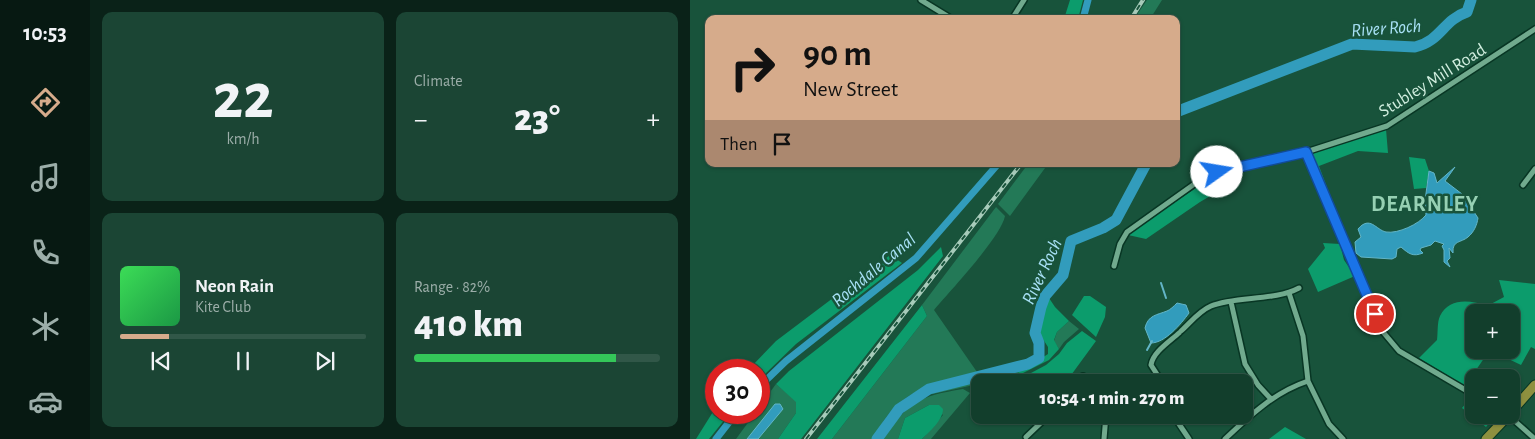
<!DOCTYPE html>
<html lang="en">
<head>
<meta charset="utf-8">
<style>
	body { margin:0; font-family:"Alegreya Sans",sans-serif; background:#1b4534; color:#f1f3f6; height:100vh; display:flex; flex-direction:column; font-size:19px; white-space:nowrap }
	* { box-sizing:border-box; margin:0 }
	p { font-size:16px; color:#9caea9 }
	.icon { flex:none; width:28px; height:28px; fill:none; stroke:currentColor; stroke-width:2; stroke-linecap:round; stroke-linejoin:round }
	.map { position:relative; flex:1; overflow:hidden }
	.details { display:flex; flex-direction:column; gap:12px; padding:12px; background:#0a2218; width:600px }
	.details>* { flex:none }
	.hud { position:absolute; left:15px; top:15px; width:475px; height:152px; border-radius:10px; box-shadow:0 1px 4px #0004,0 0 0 1px #315748; background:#d6ab8b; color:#111; overflow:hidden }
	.fabs { position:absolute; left:775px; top:304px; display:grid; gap:10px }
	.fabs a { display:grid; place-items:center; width:55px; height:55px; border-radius:10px; background:#123e2c; box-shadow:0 1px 4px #0004,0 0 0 1px #315748; font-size:25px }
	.speed { position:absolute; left:15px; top:359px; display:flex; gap:10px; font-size:25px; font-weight:700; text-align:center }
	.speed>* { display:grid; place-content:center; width:65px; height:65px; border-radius:50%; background:#123e2c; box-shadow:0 1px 4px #0004,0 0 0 1px #315748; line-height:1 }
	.speed .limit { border:8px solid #d22; background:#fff; color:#111 }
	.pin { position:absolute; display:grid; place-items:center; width:42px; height:42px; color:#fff; margin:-21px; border:2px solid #fff; border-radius:50%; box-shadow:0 1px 5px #0007 }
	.me { position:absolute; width:55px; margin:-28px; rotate:77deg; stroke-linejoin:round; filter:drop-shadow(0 0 4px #0008) }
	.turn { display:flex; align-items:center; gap:18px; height:105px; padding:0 15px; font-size:22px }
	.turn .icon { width:65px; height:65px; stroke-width:2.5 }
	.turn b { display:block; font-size:35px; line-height:42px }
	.then { display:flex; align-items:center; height:48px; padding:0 15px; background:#0003; gap:10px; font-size:19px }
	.big { font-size:38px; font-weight:800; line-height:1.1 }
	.details .card { flex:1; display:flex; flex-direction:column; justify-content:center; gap:8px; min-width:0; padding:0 18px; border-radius:10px; background:#1b4534 }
	.details .dial { align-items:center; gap:0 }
	.dial b { font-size:65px; line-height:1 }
	.song { display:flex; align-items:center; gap:15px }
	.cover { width:60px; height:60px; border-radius:8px; background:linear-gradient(135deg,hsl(130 70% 55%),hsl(140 70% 35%)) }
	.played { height:5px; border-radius:2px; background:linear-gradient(90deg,#d6ab8b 20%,#315748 20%) }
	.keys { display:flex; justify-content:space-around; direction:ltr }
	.heat { display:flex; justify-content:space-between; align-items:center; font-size:28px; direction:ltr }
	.charge { height:8px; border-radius:4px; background:linear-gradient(90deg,#34c759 82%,#315748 0) }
	.details .tiles { flex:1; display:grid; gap:12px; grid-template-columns:repeat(2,1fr) }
	.trip { position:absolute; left:281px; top:374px; width:282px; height:50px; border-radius:10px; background:#123e2c; box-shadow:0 1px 4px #0004,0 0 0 1px #315748; font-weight:800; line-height:50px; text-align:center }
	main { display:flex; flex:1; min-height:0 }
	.tab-bar { display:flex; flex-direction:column; width:90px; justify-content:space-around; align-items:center; background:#071912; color:#9caea9 }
	.tab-bar .icon { width:35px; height:35px }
	.tab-bar .selected { color:#d6ab8b }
	.tab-bar b { font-size:22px; color:#f1f3f6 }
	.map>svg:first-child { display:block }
	.green { fill:#237957 }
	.forest { fill:#0c9c6c; fill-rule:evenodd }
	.water { fill:#329cbc; stroke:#62b5c7 }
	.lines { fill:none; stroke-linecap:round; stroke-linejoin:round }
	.stream { stroke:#62b5c7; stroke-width:2 }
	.canal { stroke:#329cbc; stroke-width:7 }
	.river { stroke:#329cbc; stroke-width:11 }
	.minor-casing { stroke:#083624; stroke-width:8 }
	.trunk-casing { stroke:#083624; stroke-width:11 }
	.minor { stroke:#71aa8e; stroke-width:5 }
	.trunk { stroke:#8e903f; stroke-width:9 }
	.rail-casing { stroke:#a7cbba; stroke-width:4 }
	.rail { stroke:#18533b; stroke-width:2; stroke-dasharray:5.5; stroke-linecap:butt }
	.route-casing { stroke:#114b97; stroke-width:12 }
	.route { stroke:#1a73e8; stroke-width:9 }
	.labels { text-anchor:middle; stroke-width:5; stroke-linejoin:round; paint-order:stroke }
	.street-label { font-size:18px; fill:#d2efe0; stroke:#18533b }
	.water-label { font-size:19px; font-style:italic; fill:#a8e1f6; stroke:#18533b }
	.district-label { font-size:22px; font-weight:bold; letter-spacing:1px; fill:#96d0b3; stroke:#18533b }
</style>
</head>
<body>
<main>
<nav class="tab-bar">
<b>10:53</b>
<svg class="icon selected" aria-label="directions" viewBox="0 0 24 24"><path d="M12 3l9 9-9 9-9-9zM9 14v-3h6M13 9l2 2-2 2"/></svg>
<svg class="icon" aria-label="music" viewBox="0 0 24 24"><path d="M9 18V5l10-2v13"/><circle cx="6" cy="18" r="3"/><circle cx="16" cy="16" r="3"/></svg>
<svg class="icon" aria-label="phone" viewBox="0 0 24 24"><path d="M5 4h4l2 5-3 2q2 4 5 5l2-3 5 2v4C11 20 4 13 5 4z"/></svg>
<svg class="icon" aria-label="climate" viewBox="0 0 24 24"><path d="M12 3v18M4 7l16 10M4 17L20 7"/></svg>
<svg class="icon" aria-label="car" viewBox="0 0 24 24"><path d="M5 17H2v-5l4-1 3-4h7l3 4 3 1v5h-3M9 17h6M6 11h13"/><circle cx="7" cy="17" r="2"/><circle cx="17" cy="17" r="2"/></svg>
</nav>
<section class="details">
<div class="tiles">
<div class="card dial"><b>22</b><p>km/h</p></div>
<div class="card"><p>Climate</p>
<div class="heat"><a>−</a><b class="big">23°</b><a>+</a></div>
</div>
<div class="card">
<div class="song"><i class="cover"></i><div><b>Neon Rain</b><p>Kite Club</p></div></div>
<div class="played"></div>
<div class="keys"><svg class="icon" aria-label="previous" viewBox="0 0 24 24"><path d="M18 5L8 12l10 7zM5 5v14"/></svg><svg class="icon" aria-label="pause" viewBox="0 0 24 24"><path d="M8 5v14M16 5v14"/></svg><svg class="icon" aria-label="next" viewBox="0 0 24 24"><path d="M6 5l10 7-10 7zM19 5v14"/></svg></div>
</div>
<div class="card"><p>Range · 82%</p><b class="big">410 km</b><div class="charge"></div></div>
</div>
</section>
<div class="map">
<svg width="845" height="439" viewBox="0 0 845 439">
	<rect width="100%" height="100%" fill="#18533b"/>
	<path class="green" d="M457,0H472L460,19H444Z
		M338,164H358L320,216L308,204Z
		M306,207L315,216C311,237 260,291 244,310L287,372C257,380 224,386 202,410C194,418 189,430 182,439H142L237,316L232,305Z
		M379,321L389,329L374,342L369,349L364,341L367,332Z
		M328,370L329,375L229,397L242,391Z
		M86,384L106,401V413L88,439H46L65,413L69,412V407Z
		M273,389L280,393L241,439H232L253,415L239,405L215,418L208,439H193C218,402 229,396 273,389Z"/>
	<path class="forest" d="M380,0H393L388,19H374Z
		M696,129L698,153L668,151L629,166L644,206L642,207L621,159L622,154L627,150Z
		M719,157L735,159L739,171L736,188L724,189Z
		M527,174V192L510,202L456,239L438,235L440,232Z
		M633,243L650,244L654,260L665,276L628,292L618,269L635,248Z
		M251,247L253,256L111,439H88L106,413V402L86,384L99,371L228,270Z
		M200,255L212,263L106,344L69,380V370H58L86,341Z
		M809,280L845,284V349L841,347L831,365L806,353L802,356L797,354L775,386L729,358L747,340C748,333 747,322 750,316C759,297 781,300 797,306L814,297ZM784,312H821V350H784Z
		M357,295L365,307L379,321L367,332L364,340L369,349L359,360L329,375L328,370L344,363L358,354V347L347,330Z
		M394,296H400L416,307L415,317L406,337L382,315Z
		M232,305L237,316L142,439H127Z
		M392,331L406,341L376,382H307L341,373L356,365L369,354L377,343Z
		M780,398L784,400V415H806L796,427L772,408Z
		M239,405H249L253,409C253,420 240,431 232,439H208L215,418Z
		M26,407V412L40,413L19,439H6Z
		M595,427L616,439H579Z"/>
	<path class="water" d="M765,167L755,181L772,194L788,218C787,225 784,232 778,237C771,243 762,240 763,253L759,248L760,258L757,261L760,267L754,262V250L752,246L754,244L745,241L741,245L731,248L730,250L733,253C723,257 719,254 711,247L707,249L706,257L702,259L671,257L666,253L665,242L671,237L668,229C680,215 686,230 696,232C708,234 729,224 736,215L735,201L739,171L744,173L747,183Z
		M487,303L496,305L499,313C491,324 475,343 461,343L455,328C458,315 467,315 477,311C480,310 484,306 487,303Z
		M85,404H90L93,409L68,439H57Z"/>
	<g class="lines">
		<path class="stream" d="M471,283L476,298
			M457,350L462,341"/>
		<path class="canal" d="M393,19L398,0
			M69,387L96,361L226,258L308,164
			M26,439L47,412"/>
		<path class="river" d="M486,112L662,44L725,47C751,41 753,20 777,12L781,0
			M187,439L209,409L239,389L338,364L349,358V343L345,333L351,307L355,296L373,275L381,241L413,228L426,220L456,164"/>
		<defs>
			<path id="minor" d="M231,0L262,19
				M322,19L334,0
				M616,152L693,332L709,351L784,395
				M833,185L845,169
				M424,266L430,244L437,232L510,180L527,172L616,152L697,126L845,29
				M599,293L613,336L618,381L639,424L653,439
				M541,302L555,364L568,385L581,399
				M491,331C500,323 509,311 521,306C546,296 585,301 609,288
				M393,376V382
				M472,382L461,365C463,352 479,342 489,333
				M483,415L499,439
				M818,415L845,439
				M336,437L359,415
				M414,439L416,415
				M535,439C560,415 585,392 618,381"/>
			<path id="trunk" d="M821,412L845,385
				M796,439L819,415"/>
		</defs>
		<use href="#minor" class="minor-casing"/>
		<use href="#trunk" class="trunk-casing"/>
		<use href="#minor" class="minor"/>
		<use href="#trunk" class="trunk"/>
		<defs>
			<path id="rail" d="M441,19L453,0
				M116,439L331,164"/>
		</defs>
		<use href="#rail" class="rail-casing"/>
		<use href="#rail" class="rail"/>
	</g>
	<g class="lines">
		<defs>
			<path id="route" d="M527,172L616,152L685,314"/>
		</defs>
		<use href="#route" class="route-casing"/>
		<use href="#route" class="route"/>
	</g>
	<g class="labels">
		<g class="street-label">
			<text transform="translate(742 80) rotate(-32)" y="6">Stubley Mill Road</text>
		</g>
		<g class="water-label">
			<text transform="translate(696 27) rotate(-4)" y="7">River Roch</text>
			<text transform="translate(183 269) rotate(-40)" y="7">Rochdale Canal</text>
			<text transform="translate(351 271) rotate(-65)" y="7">River Roch</text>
		</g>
		<g class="district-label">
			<text x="735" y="211">DEARNLEY</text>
		</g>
	</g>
</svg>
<div class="fabs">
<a>+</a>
<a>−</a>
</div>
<div class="speed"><div class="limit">30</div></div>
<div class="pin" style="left:685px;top:314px;background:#d93025"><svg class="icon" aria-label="arrive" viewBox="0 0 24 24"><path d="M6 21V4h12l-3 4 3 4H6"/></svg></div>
<svg class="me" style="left:527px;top:172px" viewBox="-20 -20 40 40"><circle r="19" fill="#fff"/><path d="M0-13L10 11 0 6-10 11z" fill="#1a73e8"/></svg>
<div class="trip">10:54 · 1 min · 270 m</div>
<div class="hud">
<div class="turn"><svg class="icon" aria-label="right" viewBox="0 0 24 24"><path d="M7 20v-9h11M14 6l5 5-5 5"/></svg><div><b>90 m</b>New Street</div></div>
<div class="then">Then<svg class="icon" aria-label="arrive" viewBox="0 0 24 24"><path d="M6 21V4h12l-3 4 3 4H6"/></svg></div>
</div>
</div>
</main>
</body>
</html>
